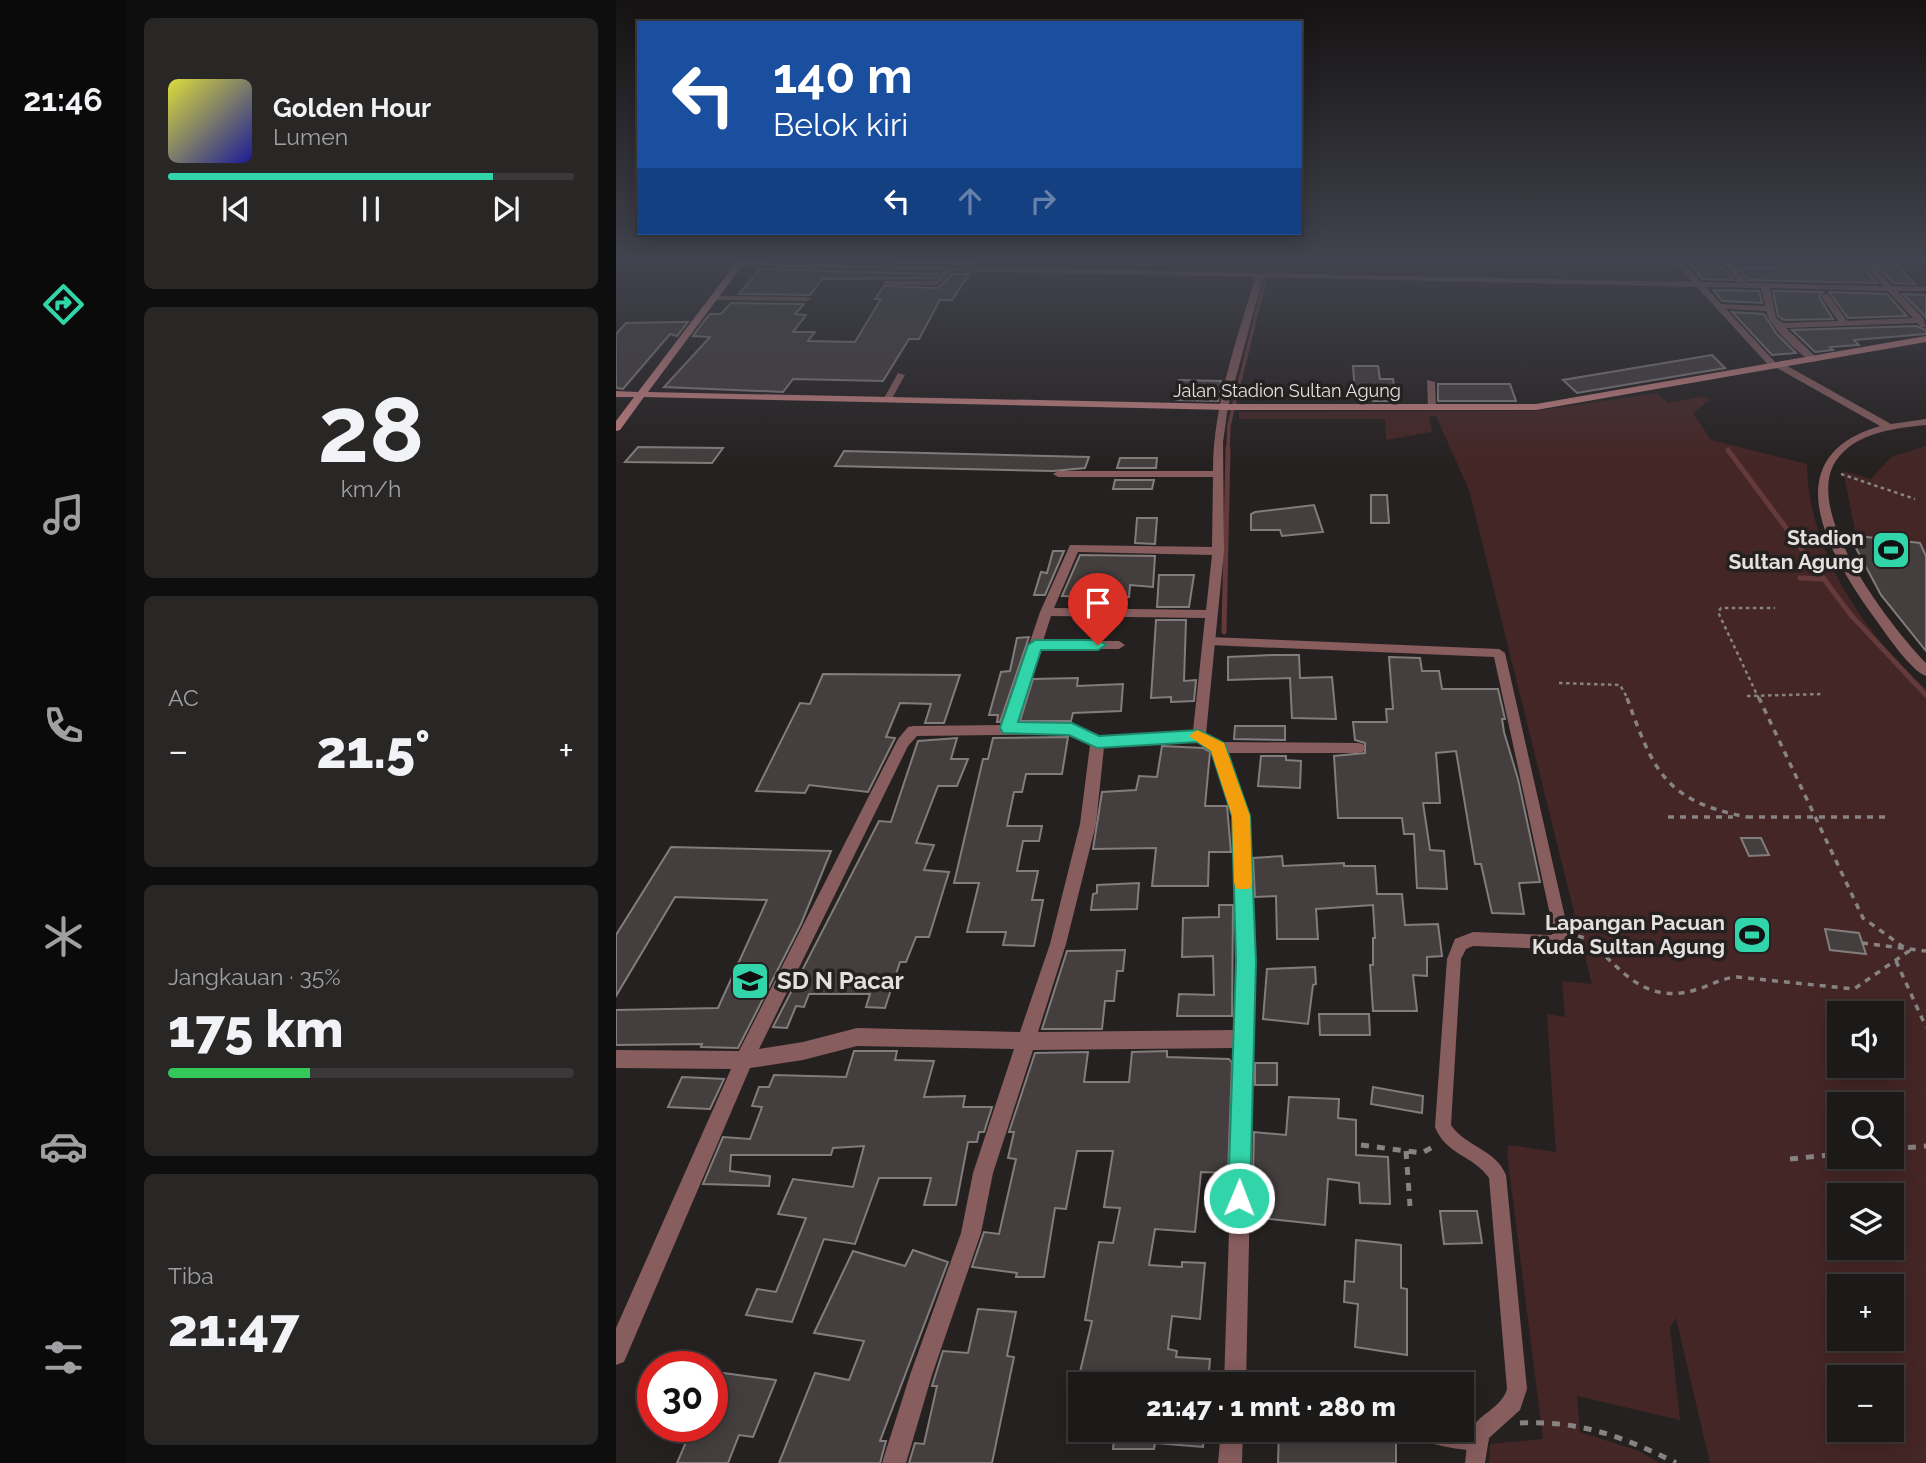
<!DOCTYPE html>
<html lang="id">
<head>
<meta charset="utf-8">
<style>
	body { margin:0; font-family:Raleway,sans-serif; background:#292626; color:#f1f3f6; height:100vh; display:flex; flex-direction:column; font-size:26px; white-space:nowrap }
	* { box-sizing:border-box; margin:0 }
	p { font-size:23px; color:#a0a0a2 }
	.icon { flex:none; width:38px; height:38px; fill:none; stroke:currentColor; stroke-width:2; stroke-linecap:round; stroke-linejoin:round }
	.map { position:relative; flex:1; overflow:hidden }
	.details { display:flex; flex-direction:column; gap:18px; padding:18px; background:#0f0e0e; width:490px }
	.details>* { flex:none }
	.top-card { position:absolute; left:21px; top:21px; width:665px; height:214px; border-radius:0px; box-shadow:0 4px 18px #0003,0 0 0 2px #3a3838; background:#1a4fa0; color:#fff; overflow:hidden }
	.fabs { position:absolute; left:1211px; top:1001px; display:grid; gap:14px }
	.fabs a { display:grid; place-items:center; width:77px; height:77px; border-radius:0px; background:#1c1919; box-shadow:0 4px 18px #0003,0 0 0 2px #3a3838; font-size:35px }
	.speed { position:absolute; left:21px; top:1351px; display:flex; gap:14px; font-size:35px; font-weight:700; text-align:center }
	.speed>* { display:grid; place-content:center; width:91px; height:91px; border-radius:50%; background:#1c1919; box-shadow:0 4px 18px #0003,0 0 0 2px #3a3838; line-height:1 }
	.speed .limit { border:10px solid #d22; background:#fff; color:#111 }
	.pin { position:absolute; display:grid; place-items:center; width:60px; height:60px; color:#fff; margin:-72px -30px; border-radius:50% 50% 50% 0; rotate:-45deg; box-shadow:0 0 7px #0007 }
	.pin .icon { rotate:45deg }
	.me { position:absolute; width:77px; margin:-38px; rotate:1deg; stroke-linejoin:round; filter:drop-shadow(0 0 5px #0008) }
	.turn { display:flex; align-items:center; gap:24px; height:147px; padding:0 21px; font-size:32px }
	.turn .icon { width:91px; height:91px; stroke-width:2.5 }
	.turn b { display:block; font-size:49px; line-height:60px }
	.lanes { display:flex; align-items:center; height:66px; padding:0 21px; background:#0003; justify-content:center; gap:35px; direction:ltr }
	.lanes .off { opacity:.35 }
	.big { font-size:52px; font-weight:800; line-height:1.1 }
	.details .card { flex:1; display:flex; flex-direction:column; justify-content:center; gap:10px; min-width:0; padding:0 24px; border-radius:10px; background:#292626 }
	.details .dial { align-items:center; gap:0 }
	.dial b { font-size:91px; line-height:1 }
	.song { display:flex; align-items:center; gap:21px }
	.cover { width:84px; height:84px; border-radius:10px; background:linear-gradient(135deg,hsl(60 70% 55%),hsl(240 70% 35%)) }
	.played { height:7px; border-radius:4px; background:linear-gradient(90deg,#32d4a9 80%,#3a3838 80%) }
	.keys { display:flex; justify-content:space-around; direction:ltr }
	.heat { display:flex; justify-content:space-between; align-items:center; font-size:38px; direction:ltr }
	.charge { height:10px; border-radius:5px; background:linear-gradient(90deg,#34c759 35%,#3a3838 0) }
	.trip { position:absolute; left:452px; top:1372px; width:406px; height:70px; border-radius:0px; background:#1c1919; box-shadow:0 4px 18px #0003,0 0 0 2px #3a3838; font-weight:800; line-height:70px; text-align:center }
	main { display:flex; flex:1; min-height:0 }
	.tabs { display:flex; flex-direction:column; width:126px; justify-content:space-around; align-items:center; background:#0b0a0a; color:#a0a0a2 }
	.tabs .icon { width:49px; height:49px }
	.tabs .on { color:#32d4a9 }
	.tabs b { font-size:32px; color:#f1f3f6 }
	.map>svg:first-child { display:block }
	.green { fill:#452626; fill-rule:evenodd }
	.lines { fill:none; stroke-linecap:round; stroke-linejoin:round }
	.stream-far1 { stroke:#653a3a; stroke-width:3.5 }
	.stream { stroke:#653a3a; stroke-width:5 }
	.building { fill:#443e3e; stroke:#827c7c; stroke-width:2 }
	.path-far2 { stroke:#878383; stroke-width:2.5; stroke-dasharray:3.5 3.5; stroke-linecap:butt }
	.path-far1 { stroke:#878383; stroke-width:3.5; stroke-dasharray:6 6; stroke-linecap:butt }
	.path { stroke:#878383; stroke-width:5; stroke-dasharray:8 8; stroke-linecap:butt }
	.service { fill:#875d5d; fill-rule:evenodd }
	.minor { fill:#875d5d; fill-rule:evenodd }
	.secondary { fill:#c07e7e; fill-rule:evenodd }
	.route { fill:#32d4a9; stroke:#208a6e; stroke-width:2 }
	.slow { fill:#f59e0b }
	.labels { text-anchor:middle; stroke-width:7; stroke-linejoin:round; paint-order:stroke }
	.far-street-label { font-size:18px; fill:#e4e0e0; stroke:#262121 }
	.poi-label { font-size:21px; font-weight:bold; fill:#e4e0e0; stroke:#262121; text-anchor:end }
	.near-poi-label { font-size:24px; font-weight:bold; fill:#e4e0e0; stroke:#262121; text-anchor:start }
</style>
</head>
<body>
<main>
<nav class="tabs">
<b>21:46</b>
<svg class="icon on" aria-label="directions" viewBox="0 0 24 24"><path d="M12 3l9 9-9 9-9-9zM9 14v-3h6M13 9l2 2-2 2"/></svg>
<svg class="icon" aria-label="music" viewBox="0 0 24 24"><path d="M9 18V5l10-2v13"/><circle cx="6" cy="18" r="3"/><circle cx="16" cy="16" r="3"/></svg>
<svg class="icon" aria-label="phone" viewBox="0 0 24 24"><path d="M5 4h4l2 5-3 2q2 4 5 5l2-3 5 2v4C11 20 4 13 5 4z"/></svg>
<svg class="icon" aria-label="climate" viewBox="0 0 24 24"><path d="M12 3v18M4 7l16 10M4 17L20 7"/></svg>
<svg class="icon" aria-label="car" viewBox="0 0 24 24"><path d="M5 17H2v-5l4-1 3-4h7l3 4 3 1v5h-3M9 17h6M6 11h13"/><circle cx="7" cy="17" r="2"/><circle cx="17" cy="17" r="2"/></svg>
<svg class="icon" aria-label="filters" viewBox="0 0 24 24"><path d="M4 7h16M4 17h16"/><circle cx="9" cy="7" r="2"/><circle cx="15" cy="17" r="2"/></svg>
</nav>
<section class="details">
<div class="card">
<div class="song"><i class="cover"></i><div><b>Golden Hour</b><p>Lumen</p></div></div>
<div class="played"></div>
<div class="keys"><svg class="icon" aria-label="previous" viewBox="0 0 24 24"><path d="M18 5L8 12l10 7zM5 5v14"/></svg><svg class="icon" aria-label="pause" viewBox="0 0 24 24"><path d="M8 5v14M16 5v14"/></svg><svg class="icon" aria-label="next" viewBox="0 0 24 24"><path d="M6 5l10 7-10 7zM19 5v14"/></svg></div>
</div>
<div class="card dial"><b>28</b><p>km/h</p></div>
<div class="card"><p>AC</p>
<div class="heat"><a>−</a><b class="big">21.5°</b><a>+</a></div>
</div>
<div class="card"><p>Jangkauan · 35%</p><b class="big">175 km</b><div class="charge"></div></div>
<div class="card"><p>Tiba</p><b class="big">21:47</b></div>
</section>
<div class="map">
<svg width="1310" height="1463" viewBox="0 0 1310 1463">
	<rect width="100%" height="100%" fill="#262121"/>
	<path class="green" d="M1041,393L1052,403L1088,396L1094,400L1077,413L1095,440L1191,464C1192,551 1248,634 1310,689V1463H1094L1060,1318L1054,1327L1064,1420L961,1396L964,1432L1023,1451L1043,1463H873L874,1444L927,1439L891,1153L893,1145L940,1152L931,1014L949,1017L946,981L976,984L853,490L820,416H813L816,432L770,440L769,419H623V412L919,411ZM1223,1013H1276V1066H1223ZM1223,1104H1276V1157H1223ZM1223,1195H1276V1248H1223ZM1223,1286H1276V1339H1223ZM1223,1377H1276V1430H1223Z
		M1310,446V651C1278,615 1253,579 1233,535H1240L1227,471L1255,479L1275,457Z"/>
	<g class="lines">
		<path class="stream-far1" d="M612,449L613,425L654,259"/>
		<path class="stream" d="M1112,450L1234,614L1310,695
			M1184,578L1207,579
			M608,632L612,448"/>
	</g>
	<path class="building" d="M154,259H321L358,260L355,264Z
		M1072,259H1093L1101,268H1108L1117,280L1086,279Z
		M1158,259L1244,264L1261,283L1132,280L1123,268H1165Z
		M1259,264L1280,265L1299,284L1277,283Z
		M144,269L322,274L319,278L206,279L194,295L123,294Z
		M336,274H353L336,300H324L303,339H293L267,381L177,379L167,392L48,387L94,337L77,336L88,321L94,314H105L115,303L188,304L179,314L190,315L177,332H199L192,341L239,342L265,299H259L268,286L322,288Z
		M1097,290L1143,291L1146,303L1106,301Z
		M1157,291L1207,292L1203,297L1217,319L1168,320L1162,316Z
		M1213,292L1271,294L1291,316L1232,318Z
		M1287,294L1310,295V319L1309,316Z
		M1116,312L1148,314L1160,333L1180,353L1156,355Z
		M65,322H72L61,336L54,334L7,389L0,388V334L10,323Z
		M1300,326L1310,330V334L1238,340L1243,345L1214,347L1217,350L1199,352L1176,330Z
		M1096,355L1109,368L961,393L947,380Z
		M737,366H762L764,379H777L780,401H757V393H739Z
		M563,380L605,381L602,401L560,400Z
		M822,384H894L900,401H822Z
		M22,447L107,448L96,463L9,462Z
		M228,451L473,457L469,468L437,471L219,466Z
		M504,458H541L540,468H501Z
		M499,480H538L536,489H497Z
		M755,495H771L773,523H755Z
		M698,505L707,532L666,536L664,530H635V514L639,512Z
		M521,518H541L539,544L519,543Z
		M1233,535L1304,543L1310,556V651L1265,595Z
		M437,551H448L429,595H418L425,572L431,573Z
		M464,555L539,556L537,587L514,585L513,597L446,596Z
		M543,575H578L573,607H541Z
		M540,620H570L568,681L580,680L578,701L555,702V697L535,698Z
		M413,637L384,722H381L382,715H373L385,672L394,671L401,638Z
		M658,655H683L684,678L716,677L720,719L676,718L674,678L612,680V657Z
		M773,657L804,658L806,671H823L826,689H882L889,719H886L888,732L902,779L924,882L903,883L908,914L876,913L865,864H859L840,751L820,753L824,803H807L814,850L828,851L831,889L801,888L798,834H788L786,818H722L718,756L749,753V743L739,740L737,722H771L770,709H777Z
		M207,674L344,675L328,723H309L315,704L284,703L270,737L279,738L252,792L193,785L189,793L140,791L184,703L194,704Z
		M462,678L461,686L507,684L505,711L457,713L455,721H404L417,679Z
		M619,726H669V740L618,739Z
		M452,737L446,774H410L406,792H398L391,826H426L423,841H407L401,871H422L416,900H427L418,946L387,945L390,932H351L363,883H338L367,759H372L377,738Z
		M341,738L335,759H352L341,786H322L300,843L318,845L308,870L333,872L313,937H300L290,962H284L269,1008L250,1007L254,994H193L188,1007L180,1006L171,1028L157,1027L263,821L275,822L302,741Z
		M546,746L587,748L594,752L589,806H611L615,852H593L592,886H536L540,848L477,849L486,792L520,790L523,776L541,777Z
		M645,756H670V760L685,761L684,788L642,786Z
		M1125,838H1145L1153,855L1133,856Z
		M55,847L215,851L185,924L122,1048L85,1047L86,1044L0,1045V1010L102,1008L151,900L59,897L0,996V935Z
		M666,856L667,866L728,863V866H759L761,894H786L789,925L822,924L826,956L811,957V976L797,975L801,1011H757L754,965H757V938H759L757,905L700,909L702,939H661L660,896L639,897L637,858Z
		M523,883L521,909L475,910L477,894L481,893V885Z
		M603,905H617L616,1016H561L563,994L598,995L597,956L566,957L567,918L603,917Z
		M1209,929L1243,933L1250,954L1214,950Z
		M509,950L507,971H501L498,1001H489L486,1029H426L451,951Z
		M699,967L700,984L697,985L692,1024L647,1019L651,969Z
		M703,1014H753L754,1035H704Z
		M238,1051H281L279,1060L318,1061L308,1097L349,1096L347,1107H376L368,1132H363L361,1142H352L340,1205H308L315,1178H263L239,1244L208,1239L176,1322L130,1315L141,1289L160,1292L190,1218L162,1214L177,1179L237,1187L248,1146L217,1148L215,1155H115L114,1171L154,1176L153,1186L87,1184L107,1137L134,1139L146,1107L136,1106L143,1087H153L158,1075L230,1077Z
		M551,1051V1057L613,1059L616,1063L612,1173L585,1172L579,1232L539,1229L533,1265L566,1267V1262L589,1263L584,1319L556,1316L552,1349L561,1351L560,1357L594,1359L592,1384H526L464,1372L476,1321L469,1320L483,1242L497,1243L504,1208L488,1207L497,1151H461L450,1209L439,1208L428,1277H400L401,1273L356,1267L368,1232L383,1234L400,1159L392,1158L398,1132H393L419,1053L472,1052L468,1082H513L516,1052Z
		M639,1063H661V1085H639Z
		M66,1077L108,1079L94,1109L52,1107Z
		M757,1087L807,1096L806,1113L755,1104Z
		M673,1097L723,1099L722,1118L740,1120V1155L772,1157L774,1204L744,1203L743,1183L712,1179L709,1225L636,1217L638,1132L670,1135Z
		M824,1211H861L866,1243L828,1244Z
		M740,1240L785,1245V1288L791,1289V1355L739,1347L742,1304L728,1302L729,1281L738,1282Z
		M297,1250L332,1262L264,1441H270L264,1463H163L199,1373L233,1380L248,1341L198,1333L237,1251L289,1266Z
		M362,1309L400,1312L391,1356L398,1357L376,1463H293L299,1443L308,1444L321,1386H316L327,1351L352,1353Z
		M100,1372L160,1380L137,1437L123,1435L112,1463H61L77,1426H96V1381Z
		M499,1430H588L587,1447L539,1443L538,1449H497Z
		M663,1430H751L750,1436L780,1439V1463H662Z"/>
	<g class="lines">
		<path class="path-far2" d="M1225,474L1299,499
			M943,683L1004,685L1012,699
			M1131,696L1206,694
			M1143,699L1102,612L1105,608H1159"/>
		<path class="path-far1" d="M1011,698C1038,772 1049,801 1131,817
			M1052,817H1117
			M1131,817H1273
			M962,936L972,939C1005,970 1029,1005 1079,990C1094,986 1105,978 1121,977L1238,989L1293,951L1247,918L1143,698
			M1246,943L1310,951
			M1280,961L1310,1027"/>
		<path class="path" d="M745,1145L806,1153L820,1145
			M1276,1149L1310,1146
			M790,1151L794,1206
			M1174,1159L1223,1154
			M904,1423C962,1420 1009,1437 1060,1463"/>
		<path class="service" d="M282,373L289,375L274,402H268L267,400Z
			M593,637L883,649L889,653L953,935L951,940L938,949L857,946L850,949L845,959L835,1125C850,1147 879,1149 890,1175L911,1389L904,1410L873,1438L869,1463H849C851,1452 850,1434 858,1425C868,1412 886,1406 891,1389L873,1178C857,1155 830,1155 819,1127L831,959L839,939L857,932L935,935L938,933L878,657L593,645L587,641Z"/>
		<path class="minor" d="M1056,259H1064L1085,282L1122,283L1105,259H1113L1131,283L1267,286L1243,259H1251L1276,286L1310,287V291H1281L1307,318L1310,327H1305L1301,323L1170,328L1200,357V361L1197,362C1183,355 1153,326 1150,311L1110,309L1160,363H1166L1275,424L1310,419V425C1280,428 1242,432 1222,458C1182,508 1275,627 1310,663V676C1294,670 1271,635 1260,620C1215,558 1154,458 1264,426L1161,368H1155L1081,287L647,277L612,407L607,442L608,551L590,734L604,742L742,743L747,744L749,748L747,752L742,753H611L633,816L639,961L630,1384H608L619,1048L417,1050L377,1173L365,1233L316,1375L290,1463H266L294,1375L345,1233L357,1173L398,1049L241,1046L187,1060L134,1068L8,1362L0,1365V1328L115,1069L0,1068V1050L123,1051L282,739L292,727L297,726L386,725L424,612L454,545L596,547L597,477H442L437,474L442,471H597C597,404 621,341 639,277L335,271L322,285H271L267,283L268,281H320L327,271L123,266L119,264L120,262L1076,282ZM1090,287L1145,288L1149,306L1105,304ZM1154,288L1272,291L1297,318L1231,321L1212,294H1209L1205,296L1222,321L1167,323L1160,318ZM462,552L596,555L590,610L438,608ZM435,616L589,618L577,731L483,737L456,724H400L424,649H503L509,645L503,641H427ZM454,734L474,745L464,824L434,944L404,1032L241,1028L187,1042L143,1049L292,746L301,736ZM581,741L596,750L617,816L621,961L619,1030L422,1032L450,944L480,824L488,747Z
			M94,296L191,297L195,299L191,301L97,300H94Z
			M811,380L819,382L820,410L812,408Z
			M845,1425L869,1432L873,1440L869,1448C855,1454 816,1445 801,1438L797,1430H845Z
			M605,1430H627L626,1463H602Z"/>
		<path class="secondary" d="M123,259H131L32,392L612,404H920L1310,336V342L920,410H612L28,397L4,430L0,431V421L18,397H0V391L22,392Z"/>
	</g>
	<linearGradient id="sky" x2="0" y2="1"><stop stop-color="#151212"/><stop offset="0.56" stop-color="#41434e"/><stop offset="1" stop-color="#41434e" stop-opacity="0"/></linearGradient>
	<rect width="1310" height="464" fill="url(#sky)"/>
	<path class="route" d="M419,640H482L490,645L482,650H425L402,722L456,723L483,736L583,730L608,743L610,747L634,816L640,961L634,1198L631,1206L623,1210L615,1206L612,1198L620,961L616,816L595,751L581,742L481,748L453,735L387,733L384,728L412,645Z"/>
	<path class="slow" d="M581,730L608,743L634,816L636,883L634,889H621L618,883L616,816L595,751L573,736Z"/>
	<defs>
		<symbol id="stadium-square" viewBox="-11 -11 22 22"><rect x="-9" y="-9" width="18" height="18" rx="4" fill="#32d4a9" stroke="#262121"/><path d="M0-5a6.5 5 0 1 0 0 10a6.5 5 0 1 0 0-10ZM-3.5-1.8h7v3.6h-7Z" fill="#111"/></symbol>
		<symbol id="school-square" viewBox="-11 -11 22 22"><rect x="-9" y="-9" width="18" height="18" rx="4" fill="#32d4a9" stroke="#262121"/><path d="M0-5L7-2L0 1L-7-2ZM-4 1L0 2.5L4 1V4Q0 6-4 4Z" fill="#111"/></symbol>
	</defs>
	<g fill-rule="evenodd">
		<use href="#stadium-square" x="1253" y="528" width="44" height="44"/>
		<use href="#stadium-square" x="1114" y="913" width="44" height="44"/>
		<use href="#school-square" x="112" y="959" width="44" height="44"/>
	</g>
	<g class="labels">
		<g class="far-street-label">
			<text x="671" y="397">Jalan Stadion Sultan Agung</text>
		</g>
		<g class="poi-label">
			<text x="1248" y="545">Stadion<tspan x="1248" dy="24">Sultan Agung</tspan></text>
			<text x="1109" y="930">Lapangan Pacuan<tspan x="1109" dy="24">Kuda Sultan Agung</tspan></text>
		</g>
		<g class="near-poi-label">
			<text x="161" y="989">SD N Pacar</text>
		</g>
	</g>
</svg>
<div class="fabs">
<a><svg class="icon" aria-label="sound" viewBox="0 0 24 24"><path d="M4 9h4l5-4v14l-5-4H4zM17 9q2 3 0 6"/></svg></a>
<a><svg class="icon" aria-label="search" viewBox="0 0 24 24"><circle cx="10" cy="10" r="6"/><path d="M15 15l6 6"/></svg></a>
<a><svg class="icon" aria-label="layers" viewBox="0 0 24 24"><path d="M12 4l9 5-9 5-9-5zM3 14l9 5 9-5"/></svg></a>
<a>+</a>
<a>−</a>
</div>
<div class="speed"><div class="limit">30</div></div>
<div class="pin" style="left:482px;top:645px;background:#d93025"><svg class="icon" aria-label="arrive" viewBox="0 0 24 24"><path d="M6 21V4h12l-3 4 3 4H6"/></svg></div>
<svg class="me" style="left:623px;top:1198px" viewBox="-20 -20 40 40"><circle r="17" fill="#32d4a9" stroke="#fff" stroke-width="3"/><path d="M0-11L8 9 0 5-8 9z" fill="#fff"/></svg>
<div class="trip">21:47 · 1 mnt · 280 m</div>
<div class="top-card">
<div class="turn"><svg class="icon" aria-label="left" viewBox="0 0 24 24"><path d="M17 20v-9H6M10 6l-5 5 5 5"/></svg><div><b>140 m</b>Belok kiri</div></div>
<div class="lanes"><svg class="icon" aria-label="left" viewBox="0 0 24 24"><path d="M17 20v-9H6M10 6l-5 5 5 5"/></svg><svg class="icon off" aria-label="ahead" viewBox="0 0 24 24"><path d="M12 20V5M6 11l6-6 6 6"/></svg><svg class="icon off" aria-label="right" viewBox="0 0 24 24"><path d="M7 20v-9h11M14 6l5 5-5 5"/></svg></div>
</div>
</div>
</main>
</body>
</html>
